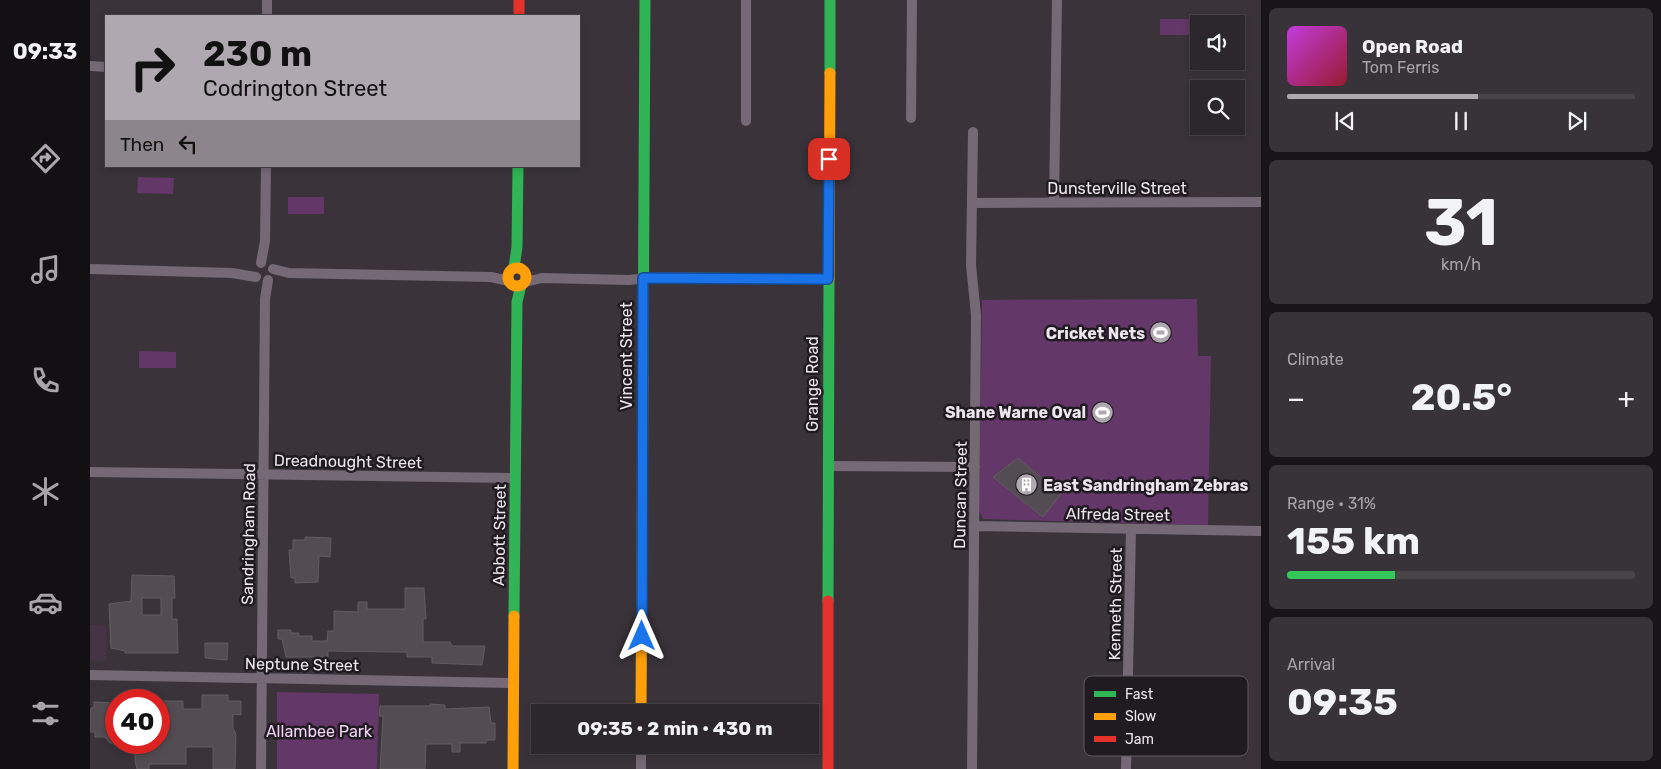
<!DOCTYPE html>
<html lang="en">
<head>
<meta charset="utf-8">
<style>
	body { margin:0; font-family:Rubik,sans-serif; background:#383338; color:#f1f3f6; height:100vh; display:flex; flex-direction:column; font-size:19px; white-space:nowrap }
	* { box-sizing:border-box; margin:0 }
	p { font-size:16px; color:#a6a5a9 }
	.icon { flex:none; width:28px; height:28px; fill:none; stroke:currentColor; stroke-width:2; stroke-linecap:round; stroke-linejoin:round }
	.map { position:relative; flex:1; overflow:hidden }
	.panel { display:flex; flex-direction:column; gap:8px; padding:8px; background:#181518; width:400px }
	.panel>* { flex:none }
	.top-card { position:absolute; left:15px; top:15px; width:475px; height:152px; border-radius:0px; box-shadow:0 2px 8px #0003,0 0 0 1px #484448; background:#afa8b0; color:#111; overflow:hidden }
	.fabs { position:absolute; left:1100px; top:15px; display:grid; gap:10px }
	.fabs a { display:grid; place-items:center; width:55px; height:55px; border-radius:0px; background:#2c272c; box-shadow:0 2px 8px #0003,0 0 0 1px #484448; font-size:25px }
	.speed { position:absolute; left:15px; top:689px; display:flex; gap:10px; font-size:25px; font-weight:700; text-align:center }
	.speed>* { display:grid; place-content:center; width:65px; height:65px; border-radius:50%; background:#2c272c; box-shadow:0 2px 8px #0003,0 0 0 1px #484448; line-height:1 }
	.speed .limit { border:8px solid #d22; background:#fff; color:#111 }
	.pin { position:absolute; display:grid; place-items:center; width:42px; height:42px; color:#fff; margin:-21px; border-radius:10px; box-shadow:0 2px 8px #0006 }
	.me { position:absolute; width:55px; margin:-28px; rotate:0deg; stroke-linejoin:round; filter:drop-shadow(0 0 4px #0008) }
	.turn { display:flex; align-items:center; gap:18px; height:105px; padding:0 15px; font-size:22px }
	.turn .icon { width:65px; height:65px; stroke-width:2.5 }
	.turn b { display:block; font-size:35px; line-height:42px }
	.then { display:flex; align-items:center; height:48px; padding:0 15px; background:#0003; gap:10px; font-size:19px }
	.big { font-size:38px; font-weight:700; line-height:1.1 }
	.panel .widget { flex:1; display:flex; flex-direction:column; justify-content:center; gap:8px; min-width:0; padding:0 18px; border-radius:8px; background:#383338 }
	.panel .dial { align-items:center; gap:0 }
	.dial b { font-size:65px; line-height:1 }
	.song { display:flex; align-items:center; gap:15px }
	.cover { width:60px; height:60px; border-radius:8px; background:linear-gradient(135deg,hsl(290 70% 55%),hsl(350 70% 35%)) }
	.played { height:5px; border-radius:2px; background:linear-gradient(90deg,#afa8b0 55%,#484448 55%) }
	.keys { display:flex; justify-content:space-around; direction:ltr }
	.heat { display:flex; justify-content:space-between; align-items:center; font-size:28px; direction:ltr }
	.charge { height:8px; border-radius:4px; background:linear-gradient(90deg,#34c759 31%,#484448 0) }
	.trip { position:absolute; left:441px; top:704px; width:288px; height:50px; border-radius:0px; background:#2c272c; box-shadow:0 2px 8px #0003,0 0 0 1px #484448; font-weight:700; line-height:50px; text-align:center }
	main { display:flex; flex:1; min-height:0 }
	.menu { display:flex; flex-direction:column; width:90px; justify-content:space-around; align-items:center; background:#121012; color:#a6a5a9 }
	.menu .icon { width:35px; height:35px }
	.menu .on { color:#afa8b0 }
	.menu b { font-size:22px; color:#f1f3f6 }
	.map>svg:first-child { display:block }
	.built { fill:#443446 }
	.green { fill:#633767 }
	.building { fill:#534d53; stroke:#625c62; fill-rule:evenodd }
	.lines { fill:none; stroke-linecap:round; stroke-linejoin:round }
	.street { stroke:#756976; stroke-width:10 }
	.fast { stroke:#30b455; stroke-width:11 }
	.slow { stroke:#ff9f0a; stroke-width:11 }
	.jam { stroke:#e5322d; stroke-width:11 }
	.route-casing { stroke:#114b97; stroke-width:12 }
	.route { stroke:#1a73e8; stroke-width:9 }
	.labels { text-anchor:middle; stroke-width:5; stroke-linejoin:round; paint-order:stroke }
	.street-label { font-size:16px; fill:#eee6ef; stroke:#201a21 }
	.poi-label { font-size:16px; font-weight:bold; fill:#eee6ef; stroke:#201a21; text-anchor:end }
	.park-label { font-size:16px; fill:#f2d3f5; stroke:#201a21 }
	.key { fill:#201a21; stroke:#5e575f; stroke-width:1 }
	.key-label { font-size:14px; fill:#eee6ef }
</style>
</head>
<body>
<main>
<nav class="menu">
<b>09:33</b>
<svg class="icon on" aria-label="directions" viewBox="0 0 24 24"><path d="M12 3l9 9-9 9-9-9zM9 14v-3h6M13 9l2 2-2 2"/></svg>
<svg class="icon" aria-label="music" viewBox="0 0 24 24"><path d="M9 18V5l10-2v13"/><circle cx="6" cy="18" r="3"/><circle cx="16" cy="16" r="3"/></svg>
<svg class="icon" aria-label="phone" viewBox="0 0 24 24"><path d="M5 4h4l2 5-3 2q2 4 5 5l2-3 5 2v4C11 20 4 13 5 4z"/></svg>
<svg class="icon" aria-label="climate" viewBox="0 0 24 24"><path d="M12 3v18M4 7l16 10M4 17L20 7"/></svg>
<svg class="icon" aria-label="car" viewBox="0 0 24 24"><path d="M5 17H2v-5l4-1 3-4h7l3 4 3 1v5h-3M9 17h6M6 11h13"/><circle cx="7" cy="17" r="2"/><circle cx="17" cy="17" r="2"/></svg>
<svg class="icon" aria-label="filters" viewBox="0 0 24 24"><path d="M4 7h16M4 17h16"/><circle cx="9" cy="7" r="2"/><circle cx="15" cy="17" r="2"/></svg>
</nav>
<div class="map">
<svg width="1171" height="769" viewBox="0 0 1171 769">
	<rect width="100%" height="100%" fill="#3a343a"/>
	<path class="built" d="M0,625H16V661L0,660Z"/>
	<path class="green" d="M1070,19H1106V35H1070Z
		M48,177L84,178L83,194L47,193Z
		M198,197H234V214H198Z
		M1107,299L1108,356H1121L1118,525L893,519L889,510L892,300Z
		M49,351L86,352V368H49Z
		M187,692L289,694L287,769H187Z"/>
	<path class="building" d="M928,458L971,494L953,517L903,477Z
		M215,537L241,538L240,557L229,556L228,582L205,583V578H201L199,550H203V540H215Z
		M42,575L84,576L85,598H82V619H87L88,653H35V651L21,648L19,604L41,601ZM52,598H71V615H52Z
		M315,588H334L336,619H333V642H360L362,646H395L392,665L342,663V657H317V652H301L238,651V657H196L192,639H188V630H201V633H209V636H222V641H237L238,631H244V611L268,612V602H277V609H315Z
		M115,643H138L137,660L115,658Z
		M112,695H138V701H151V715L143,714V728L146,734L145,769H123V747H96V764H59V769H47L45,761V742H69V701H93V709H112Z
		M4,702L25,703L26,743H20L15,737H5V732H0V712L1,708H4Z
		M340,704L355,705V709L399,707L401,723H405V740H397L396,743H370V752H362V744H336L335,769H290L293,716H289L290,706H340Z"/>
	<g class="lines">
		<path class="street" d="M177,16V0
			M0,66L16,67
			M821,118L822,0
			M656,121V0
			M882,203L1171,202
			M964,203L967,0
			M171,263L175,241L176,166
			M0,269L142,273L166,277
			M183,269L199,273L401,277L419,281
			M435,282L452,278L539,280L568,277L738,279
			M738,466L885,467
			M0,472L425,478
			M884,526L1171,531
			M0,675L424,683
			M171,769L175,299L178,280
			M551,769V745
			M882,769L886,315L881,265L883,132
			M1036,769L1041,529"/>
		<path class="fast" d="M740,73V0
			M424,268L427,247L428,166
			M553,377L555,0
			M738,601L739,279
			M424,616L427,302L431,285"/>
		<path class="slow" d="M418 277a9 9 0 1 1 18 0a9 9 0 1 1-18 0Z
			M739,279L740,73
			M551,712L553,377
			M423,769L424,616"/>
		<path class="jam" d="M429,0V16
			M738,769V601"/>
	</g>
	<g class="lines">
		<defs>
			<path id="route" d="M552,636L553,278L738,279L739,159"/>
		</defs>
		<use href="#route" class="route-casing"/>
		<use href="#route" class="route"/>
	</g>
	<defs>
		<symbol id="stadium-disc" viewBox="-11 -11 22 22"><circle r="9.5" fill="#afa8b0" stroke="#201a21"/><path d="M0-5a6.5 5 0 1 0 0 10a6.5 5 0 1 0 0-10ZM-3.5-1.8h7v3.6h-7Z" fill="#fff"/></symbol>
		<symbol id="building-disc" viewBox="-11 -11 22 22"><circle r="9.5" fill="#afa8b0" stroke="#201a21"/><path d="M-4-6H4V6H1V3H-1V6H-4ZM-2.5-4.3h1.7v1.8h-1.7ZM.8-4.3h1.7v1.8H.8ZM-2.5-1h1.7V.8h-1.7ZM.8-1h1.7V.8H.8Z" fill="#fff"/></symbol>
	</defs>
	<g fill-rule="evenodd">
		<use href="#stadium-disc" x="1058" y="320" width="25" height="25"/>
		<use href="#stadium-disc" x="1000" y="400" width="25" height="25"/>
		<use href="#building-disc" x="924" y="472" width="25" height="25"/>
	</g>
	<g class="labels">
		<g class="street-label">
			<text x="1027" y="194">Dunsterville Street</text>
			<text transform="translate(536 356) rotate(-90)" y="6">Vincent Street</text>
			<text transform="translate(722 384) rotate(-90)" y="6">Grange Road</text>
			<text transform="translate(258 461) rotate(1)" y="6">Dreadnought Street</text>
			<text transform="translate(870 495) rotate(-89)" y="6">Duncan Street</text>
			<text transform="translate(1028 514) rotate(1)" y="6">Alfreda Street</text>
			<text transform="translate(158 534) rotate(-89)" y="6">Sandringham Road</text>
			<text transform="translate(409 535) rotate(-89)" y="6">Abbott Street</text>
			<text transform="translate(1025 604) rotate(-89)" y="6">Kenneth Street</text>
			<text transform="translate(212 664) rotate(1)" y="6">Neptune Street</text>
		</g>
		<g class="poi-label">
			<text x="1055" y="339">Cricket Nets</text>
			<text x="996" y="418">Shane Warne Oval</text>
			<text x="953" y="491" text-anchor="start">East Sandringham Zebras</text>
		</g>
		<g class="park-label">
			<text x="229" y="737">Allambee Park</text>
		</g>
	</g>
	<rect x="994" y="676" width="164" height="80" rx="8" class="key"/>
	<rect x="1004" y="691" width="22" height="6" fill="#30b455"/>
	<rect x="1004" y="713" width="22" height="7" fill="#ff9f0a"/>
	<rect x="1004" y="736" width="22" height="6" fill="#e5322d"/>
	<g class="key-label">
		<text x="1035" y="699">Fast</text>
		<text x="1035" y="721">Slow</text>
		<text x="1035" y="744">Jam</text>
	</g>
</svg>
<div class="fabs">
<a><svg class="icon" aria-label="sound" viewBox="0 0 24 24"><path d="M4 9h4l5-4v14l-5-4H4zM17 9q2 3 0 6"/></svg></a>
<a><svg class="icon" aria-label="search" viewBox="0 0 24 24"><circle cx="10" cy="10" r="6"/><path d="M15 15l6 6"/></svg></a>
</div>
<div class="speed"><div class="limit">40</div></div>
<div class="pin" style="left:739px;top:159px;background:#d93025"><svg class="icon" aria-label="arrive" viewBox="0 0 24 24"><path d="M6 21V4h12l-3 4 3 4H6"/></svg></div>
<svg class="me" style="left:552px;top:636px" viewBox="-20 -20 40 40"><path d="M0-17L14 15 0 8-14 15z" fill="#1a73e8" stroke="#fff" stroke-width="4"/></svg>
<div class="trip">09:35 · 2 min · 430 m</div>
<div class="top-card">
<div class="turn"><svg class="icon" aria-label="right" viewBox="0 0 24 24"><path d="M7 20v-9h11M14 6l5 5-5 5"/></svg><div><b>230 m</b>Codrington Street</div></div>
<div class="then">Then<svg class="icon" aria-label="left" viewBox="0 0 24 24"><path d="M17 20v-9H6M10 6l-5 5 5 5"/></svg></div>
</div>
</div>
<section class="panel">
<div class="widget">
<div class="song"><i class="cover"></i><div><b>Open Road</b><p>Tom Ferris</p></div></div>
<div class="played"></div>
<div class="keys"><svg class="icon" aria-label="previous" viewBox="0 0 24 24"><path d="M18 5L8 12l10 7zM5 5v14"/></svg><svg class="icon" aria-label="pause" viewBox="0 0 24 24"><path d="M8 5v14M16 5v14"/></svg><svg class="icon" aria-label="next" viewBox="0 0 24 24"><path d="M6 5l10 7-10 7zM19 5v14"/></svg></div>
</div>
<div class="widget dial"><b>31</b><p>km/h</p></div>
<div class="widget"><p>Climate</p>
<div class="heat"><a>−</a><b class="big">20.5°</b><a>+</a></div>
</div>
<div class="widget"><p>Range · 31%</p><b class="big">155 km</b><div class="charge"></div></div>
<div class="widget"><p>Arrival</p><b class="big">09:35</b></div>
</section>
</main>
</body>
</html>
